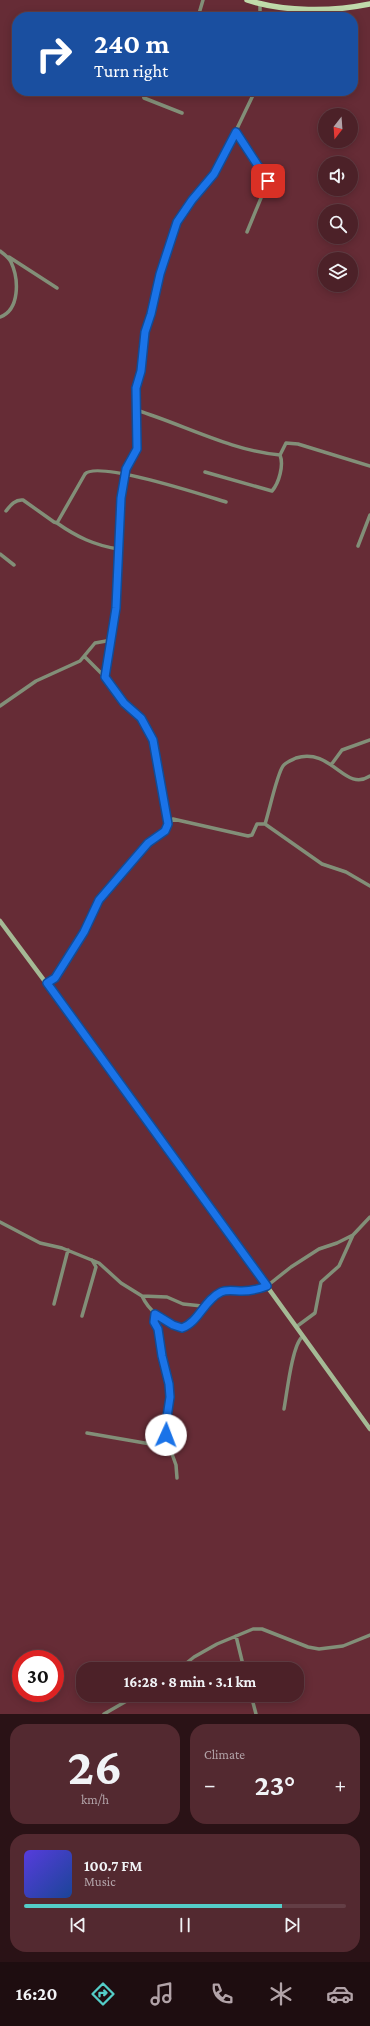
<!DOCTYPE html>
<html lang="en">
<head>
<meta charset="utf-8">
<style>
	body { margin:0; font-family:"Crimson Pro",serif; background:#532930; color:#f1f3f6; height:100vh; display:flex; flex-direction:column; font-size:15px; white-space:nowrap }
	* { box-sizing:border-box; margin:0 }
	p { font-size:13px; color:#b2a3a8 }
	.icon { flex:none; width:22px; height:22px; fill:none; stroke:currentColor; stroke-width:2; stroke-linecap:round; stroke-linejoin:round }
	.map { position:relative; height:1714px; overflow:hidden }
	.sheet { display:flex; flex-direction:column; gap:10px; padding:10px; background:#2a1216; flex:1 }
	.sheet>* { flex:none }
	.hud { position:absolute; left:12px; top:12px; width:346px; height:84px; border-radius:16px; box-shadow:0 2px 10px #0003,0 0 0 1px #633e45; background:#1a4fa0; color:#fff; overflow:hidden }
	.needle { width:26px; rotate:197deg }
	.buttons { position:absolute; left:318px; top:108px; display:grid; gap:8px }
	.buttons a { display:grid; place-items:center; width:40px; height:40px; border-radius:50%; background:#4c2128; box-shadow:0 2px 10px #0003,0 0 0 1px #633e45; font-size:20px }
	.speed { position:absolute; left:12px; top:1650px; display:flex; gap:8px; font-size:20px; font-weight:700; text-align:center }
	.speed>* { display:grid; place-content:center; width:52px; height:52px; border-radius:50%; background:#4c2128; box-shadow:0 2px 10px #0003,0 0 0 1px #633e45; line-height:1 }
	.speed .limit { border:6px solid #d22; background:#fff; color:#111 }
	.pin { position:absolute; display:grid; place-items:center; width:34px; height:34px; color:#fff; margin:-17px; border-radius:8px; box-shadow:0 2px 6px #0006 }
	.me { position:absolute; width:44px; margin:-22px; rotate:2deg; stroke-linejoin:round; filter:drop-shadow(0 0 3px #0008) }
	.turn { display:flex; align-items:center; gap:14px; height:84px; padding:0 16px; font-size:18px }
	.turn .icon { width:52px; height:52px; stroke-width:2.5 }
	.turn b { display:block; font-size:28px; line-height:34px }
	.big { font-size:30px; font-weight:700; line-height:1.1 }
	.sheet .tile { flex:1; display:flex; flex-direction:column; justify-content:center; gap:6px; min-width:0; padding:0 14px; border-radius:16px; background:#532930 }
	.sheet .dial { align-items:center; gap:0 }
	.dial b { font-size:52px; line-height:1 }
	.song { display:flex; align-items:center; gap:12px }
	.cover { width:48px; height:48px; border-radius:6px; background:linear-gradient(135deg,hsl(250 70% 55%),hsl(220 70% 35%)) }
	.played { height:4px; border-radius:2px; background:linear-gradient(90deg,#54cdc8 80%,#633e45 80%) }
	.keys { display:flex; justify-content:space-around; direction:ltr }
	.heat { display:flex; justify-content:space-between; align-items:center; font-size:22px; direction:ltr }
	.sheet .tiles { flex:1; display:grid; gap:10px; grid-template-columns:1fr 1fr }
	.tile:last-child { grid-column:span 2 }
	.trip { position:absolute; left:76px; top:1662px; width:228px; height:40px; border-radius:16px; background:#4c2128; box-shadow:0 2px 10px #0003,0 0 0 1px #633e45; font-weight:700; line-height:40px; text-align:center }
	.tab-bar { display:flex; height:64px; justify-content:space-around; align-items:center; background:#1e0d10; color:#b2a3a8 }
	.tab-bar .icon { width:28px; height:28px }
	.tab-bar .active { color:#54cdc8 }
	.tab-bar b { font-size:18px; color:#f1f3f6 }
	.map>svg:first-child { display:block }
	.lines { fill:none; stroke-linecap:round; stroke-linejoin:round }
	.street { stroke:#828f78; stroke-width:3.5 }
	.secondary { stroke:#a5ba95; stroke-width:4.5 }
	.primary { stroke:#c0dbab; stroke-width:5.5 }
	.route-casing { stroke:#114b97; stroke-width:10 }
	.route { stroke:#1a73e8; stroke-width:7 }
</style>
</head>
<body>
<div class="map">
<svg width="370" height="1714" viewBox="0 0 370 1714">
	<rect width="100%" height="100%" fill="#662c36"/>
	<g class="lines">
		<path class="street" d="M260,4V17
			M198,17L203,0
			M142,91L144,98L182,113
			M236,132L268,181L247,232
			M0,251C4,254 9,258 11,262C19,279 20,310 0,317
			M9,257L57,288
			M136,410C182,424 232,451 280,455L286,443L298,444L370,466
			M205,472L272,491C279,483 284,465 280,455
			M6,511C10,506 15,499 23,500L54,522L57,523L85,474C97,460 206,496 226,502
			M57,523C77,537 94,545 118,549
			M358,546L370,515
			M0,554L14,565
			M85,657L105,677L124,703L141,718L150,734L156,751L168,824
			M105,677L116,608L121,499L126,469L137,449L136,388L141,371L145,332L162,266L177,221L220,164L255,91
			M0,706L36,681L80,661L95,643L112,640
			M331,765L342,750L370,740
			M265,824C269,812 277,774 283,766C286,762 292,760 296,758C332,747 345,793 370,776
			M47,983L55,978L84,932L99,900L148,843L165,831L173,819L248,836L252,835L257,824H265L322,864L346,872L370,886
			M0,1222L40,1243L62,1248L99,1263L121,1283L142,1296L167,1297L183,1304L202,1306L222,1292L248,1291L267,1286L291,1267L319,1249L337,1243L353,1235L370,1217
			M142,1296C149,1311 163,1321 179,1327L190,1324L205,1305
			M54,1304L68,1250
			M155,1314L154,1322L158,1329L162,1356L169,1384L170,1397L166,1424L167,1440L176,1465L177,1478
			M82,1316L96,1267L92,1260
			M296,1327L315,1313L321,1282L339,1266L353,1235
			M284,1409C287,1393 292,1346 302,1337
			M87,1433L162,1446L165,1445L167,1441
			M236,1636L244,1669
			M179,1669L194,1657L217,1644L253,1629H262L308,1647L319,1649L343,1646L370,1635
			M251,1695L256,1714
			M104,1714L137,1695"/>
		<path class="secondary" d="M0,921L113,1073L370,1429"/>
		<path class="primary" d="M247,0C285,12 331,12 370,4"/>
	</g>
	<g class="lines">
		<defs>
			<path id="route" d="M166,1435V1424L170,1397L169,1384L162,1356L158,1329L154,1322L155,1314L173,1325L182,1328C199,1322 204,1300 221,1292C227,1289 235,1291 242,1291C251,1291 259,1289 267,1286L47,983L55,978L84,932L99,900L148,843L165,831L168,824L153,740L141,718L124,703L105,677L116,608L121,498L126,469L137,449L136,388L141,371L145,332L151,314L160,274L177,222L192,200L214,174L236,132L268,181"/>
		</defs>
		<use href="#route" class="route-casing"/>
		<use href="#route" class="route"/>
	</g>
</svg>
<div class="buttons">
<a><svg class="needle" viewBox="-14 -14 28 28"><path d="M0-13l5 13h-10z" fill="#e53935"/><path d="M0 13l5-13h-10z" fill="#b2a3a8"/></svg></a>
<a><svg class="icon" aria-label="sound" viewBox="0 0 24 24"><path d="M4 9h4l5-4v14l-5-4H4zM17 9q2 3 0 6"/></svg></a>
<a><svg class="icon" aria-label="search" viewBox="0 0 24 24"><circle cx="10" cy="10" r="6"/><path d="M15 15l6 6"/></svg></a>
<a><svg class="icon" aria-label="layers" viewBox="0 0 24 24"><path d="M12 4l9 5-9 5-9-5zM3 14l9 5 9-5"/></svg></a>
</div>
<div class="speed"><div class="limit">30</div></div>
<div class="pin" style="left:268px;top:181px;background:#d93025"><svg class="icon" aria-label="arrive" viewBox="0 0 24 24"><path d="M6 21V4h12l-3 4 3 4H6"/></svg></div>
<svg class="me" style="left:166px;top:1435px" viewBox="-20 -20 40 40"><circle r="19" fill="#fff"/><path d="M0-13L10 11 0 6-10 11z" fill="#1a73e8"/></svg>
<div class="trip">16:28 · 8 min · 3.1 km</div>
<div class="hud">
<div class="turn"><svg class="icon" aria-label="right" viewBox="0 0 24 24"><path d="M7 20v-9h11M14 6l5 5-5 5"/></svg><div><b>240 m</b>Turn right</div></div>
</div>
</div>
<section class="sheet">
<div class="tiles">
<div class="tile dial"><b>26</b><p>km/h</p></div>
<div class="tile"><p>Climate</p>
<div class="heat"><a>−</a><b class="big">23°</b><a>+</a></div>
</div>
<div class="tile">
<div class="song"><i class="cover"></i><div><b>100.7 FM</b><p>Music</p></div></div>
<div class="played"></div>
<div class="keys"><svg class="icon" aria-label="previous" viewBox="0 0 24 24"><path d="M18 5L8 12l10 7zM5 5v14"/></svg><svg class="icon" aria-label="pause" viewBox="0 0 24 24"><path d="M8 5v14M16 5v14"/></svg><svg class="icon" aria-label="next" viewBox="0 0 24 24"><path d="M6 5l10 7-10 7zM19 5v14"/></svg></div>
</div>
</div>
</section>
<nav class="tab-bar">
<b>16:20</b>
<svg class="icon active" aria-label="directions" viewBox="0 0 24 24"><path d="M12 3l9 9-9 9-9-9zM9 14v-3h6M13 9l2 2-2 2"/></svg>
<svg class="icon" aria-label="music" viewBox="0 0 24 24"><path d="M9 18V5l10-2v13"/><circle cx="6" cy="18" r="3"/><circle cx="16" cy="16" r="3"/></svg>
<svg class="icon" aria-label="phone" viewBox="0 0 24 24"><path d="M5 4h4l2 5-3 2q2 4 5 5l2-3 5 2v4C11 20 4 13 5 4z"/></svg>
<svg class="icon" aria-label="climate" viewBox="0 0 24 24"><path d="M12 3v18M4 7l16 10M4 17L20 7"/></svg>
<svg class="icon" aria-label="car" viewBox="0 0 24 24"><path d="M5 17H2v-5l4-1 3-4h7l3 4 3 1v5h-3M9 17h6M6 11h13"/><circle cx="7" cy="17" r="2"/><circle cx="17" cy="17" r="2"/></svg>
</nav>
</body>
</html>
